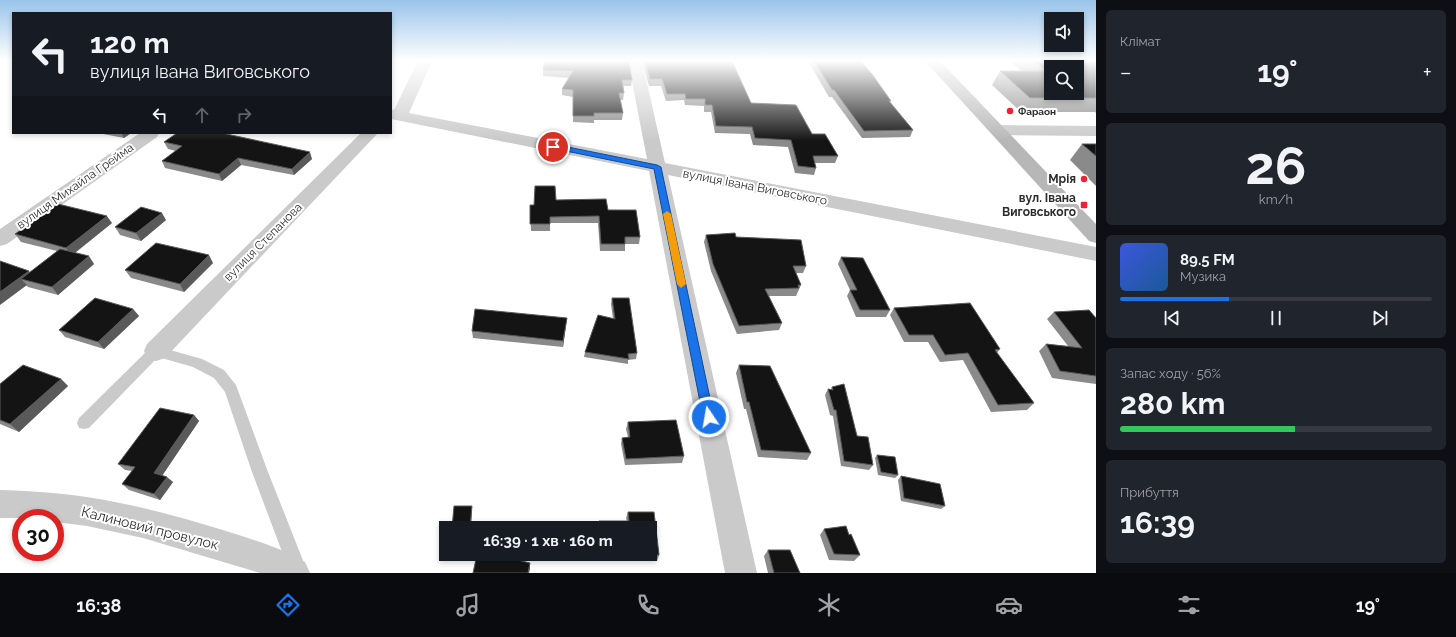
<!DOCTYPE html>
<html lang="uk">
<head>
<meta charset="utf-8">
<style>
	body { margin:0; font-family:Raleway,sans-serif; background:#20242c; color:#f1f3f6; height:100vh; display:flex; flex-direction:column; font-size:15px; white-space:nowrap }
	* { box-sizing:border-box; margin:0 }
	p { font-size:13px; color:#9ea1a6 }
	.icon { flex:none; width:22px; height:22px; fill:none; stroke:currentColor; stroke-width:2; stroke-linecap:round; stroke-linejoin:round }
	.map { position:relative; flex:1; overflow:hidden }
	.drawer { display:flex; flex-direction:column; gap:10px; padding:10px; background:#0d0f14; width:360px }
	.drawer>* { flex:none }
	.top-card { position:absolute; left:12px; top:12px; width:380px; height:122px; border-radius:0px; box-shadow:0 2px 6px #0003; background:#171b24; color:#f1f3f6; overflow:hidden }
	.fabs { position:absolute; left:1044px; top:12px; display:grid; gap:8px }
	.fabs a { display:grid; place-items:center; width:40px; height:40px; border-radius:0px; background:#171b24; box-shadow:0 2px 6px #0003; font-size:20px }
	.speed { position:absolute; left:12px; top:509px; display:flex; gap:8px; font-size:20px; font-weight:700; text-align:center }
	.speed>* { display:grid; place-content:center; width:52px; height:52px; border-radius:50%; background:#171b24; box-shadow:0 2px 6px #0003; line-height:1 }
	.speed .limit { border:6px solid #d22; background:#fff; color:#111 }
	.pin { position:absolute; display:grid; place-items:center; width:34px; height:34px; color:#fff; margin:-17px; border:2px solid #fff; border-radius:50%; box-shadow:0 1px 4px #0007 }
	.me { position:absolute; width:44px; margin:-22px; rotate:348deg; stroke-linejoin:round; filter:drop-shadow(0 0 3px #0008) }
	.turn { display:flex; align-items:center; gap:14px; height:84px; padding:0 12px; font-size:18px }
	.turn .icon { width:52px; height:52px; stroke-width:2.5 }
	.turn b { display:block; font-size:28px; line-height:34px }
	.lanes { display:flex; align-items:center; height:38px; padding:0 12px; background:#0003; justify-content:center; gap:20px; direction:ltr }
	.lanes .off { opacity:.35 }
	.big { font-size:30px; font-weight:700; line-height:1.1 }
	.drawer .widget { flex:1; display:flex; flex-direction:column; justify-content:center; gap:6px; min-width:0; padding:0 14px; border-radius:6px; background:#20242c }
	.drawer .dial { align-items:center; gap:0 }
	.dial b { font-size:52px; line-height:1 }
	.song { display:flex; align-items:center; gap:12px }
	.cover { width:48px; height:48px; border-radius:6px; background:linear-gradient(135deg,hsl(230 70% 55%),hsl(210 70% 35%)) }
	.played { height:4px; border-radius:2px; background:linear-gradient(90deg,#1a73e8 35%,#363941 35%) }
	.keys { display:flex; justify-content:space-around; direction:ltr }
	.heat { display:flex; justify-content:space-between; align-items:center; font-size:22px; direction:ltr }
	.charge { height:6px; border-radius:3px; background:linear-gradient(90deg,#34c759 56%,#363941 0) }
	.trip { position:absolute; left:439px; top:521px; width:218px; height:40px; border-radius:0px; background:#171b24; box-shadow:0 2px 6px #0003; font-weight:700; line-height:40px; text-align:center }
	.dock { display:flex; height:64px; justify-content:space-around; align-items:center; background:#090b0e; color:#9ea1a6 }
	.dock .icon { width:28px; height:28px }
	.dock .on { color:#1a73e8 }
	.dock b { font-size:18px; color:#f1f3f6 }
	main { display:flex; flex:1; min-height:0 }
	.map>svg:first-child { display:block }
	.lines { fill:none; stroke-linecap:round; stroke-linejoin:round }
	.lane { fill:#cacaca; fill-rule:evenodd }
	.street { fill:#cacaca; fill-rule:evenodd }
	.secondary { fill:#b7b7b7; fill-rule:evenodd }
	.wall { fill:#8a8a8a }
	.shaded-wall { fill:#5a5a5a }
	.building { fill:#141414; stroke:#5a5a5a; fill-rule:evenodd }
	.route { fill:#1a73e8; stroke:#114b97 }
	.slow { fill:#f59e0b }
	.poi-dot { fill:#f22132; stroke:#fff; stroke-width:1.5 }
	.labels { text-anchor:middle; stroke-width:4; stroke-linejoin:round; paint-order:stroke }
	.far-poi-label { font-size:10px; font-weight:bold; fill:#2d2d2d; stroke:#fff; text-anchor:start }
	.poi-label { font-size:12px; font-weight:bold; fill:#2d2d2d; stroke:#fff; text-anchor:end }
	.street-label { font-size:12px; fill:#2d2d2d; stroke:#fff }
	.near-street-label { font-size:14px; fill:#2d2d2d; stroke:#fff }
</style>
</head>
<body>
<main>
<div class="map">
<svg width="1096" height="573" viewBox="0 0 1096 573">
	<rect width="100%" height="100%" fill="#fff"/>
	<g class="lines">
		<path class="lane" d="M156,346L202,359L224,370L236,385L268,472L308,573H290L252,472L225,392L214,378L193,367L158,357L89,428L84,429L79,428L77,423L79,418L151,347Z"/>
		<path class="street" d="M418,61H432L409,113L647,159L628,61H642L665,163L1096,247V261L668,175L757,573H725L649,171L391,119V109L394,110Z
			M998,125L1096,126V136L998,135L992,134L990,130L992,126Z
			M140,133H159L157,137L7,244L0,246V229Z
			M361,133H378L165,358L156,361L147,358L144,351L147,344Z
			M0,490C39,491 77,494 115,502C153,509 189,520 226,531C253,540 280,547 305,562L310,573H260L143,538L87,526L55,522V518H0Z"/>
		<path class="secondary" d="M925,61H940L1096,224V243L1089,241Z"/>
	</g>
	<path class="wall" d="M545,61L632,80L631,86H623L624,93L623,100H620L623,113L622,120H594V123L573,122V97L562,95V89L569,78L543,76V70Z
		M642,61H732L751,103L812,134L838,156L835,163H815L816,168L814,175L795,173L788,147L753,145L750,134L715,133L711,112H704V106L685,105L684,100L666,101L661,86H649Z
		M808,61H861L891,101L890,102L913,130L910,137L862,138L832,97H829Z
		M1010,61H1096V113L1095,112H1021L992,85L1000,71H1022Z
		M98,133H131L124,138Z
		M164,142L312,159L294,175L241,165L222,181L165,168L162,161L176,151L168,149Z
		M1082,144H1096V186L1070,160Z
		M556,200L608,210L640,237L639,244H625V251H600L598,223H550V231H531L530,205H534Z
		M166,220L141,241L120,235L115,227Z
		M112,223L75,253L94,264L58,295L28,287L0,261L30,273L57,251L21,242L15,234Z
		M706,235L736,237L806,266L803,273H796L801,285L796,296H769L782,323L779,330L737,334L711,271L704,242Z
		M841,257L890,310L886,317H856L847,296L850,290L838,264Z
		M213,263L184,292L131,278L125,270Z
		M612,298L637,353L636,359L628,360V364L584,357L585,352L613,319L611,304Z
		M894,308L1000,349L997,353L1034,403L1027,410L991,412L963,360L940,362L928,342H904L890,315Z
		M133,309L139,316L104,349L65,337L59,330Z
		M1054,312L1096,318V384L1052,378L1039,351L1046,344L1068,346L1047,319Z
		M567,318L566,325L563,347L473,338L472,331Z
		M739,365L811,453L807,460L758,457L746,409H744L736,373Z
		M61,379L68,386L19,432L0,424V384Z
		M832,387L873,465L869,470L841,466L833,416L830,415L825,395L828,389H831Z
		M194,415L199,421L162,475L173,482L160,500L129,490L122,484L132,471L125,470L118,464Z
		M628,422L684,456L682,463L625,465L621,444L622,438L628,437L626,429Z
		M877,455L898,475L895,478L878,475L875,458Z
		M901,476L945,506L941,509L901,501L898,480Z
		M628,512H654L659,555L657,561H631L630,554H600H650V528H599V521H627L626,518Z
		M824,529L849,535L860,555L854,561L829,560L820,535Z
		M768,550L800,573H768L764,556Z
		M528,554H560V555H528Z"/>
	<path class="shaded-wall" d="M121,133H131L124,138Z
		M310,152L312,159L294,175L292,169Z
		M238,158L241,165L222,181L219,174Z
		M162,213L166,220L141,241L136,233Z
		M107,216L112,223L72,255L66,248Z
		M209,255L213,263L184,292L180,284Z
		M89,256L94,264L58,295L52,287Z
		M29,271L35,279H21L27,285L0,305V292Z
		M133,309L139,316L104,349L98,342Z
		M567,318L566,325L563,347V341Z
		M61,379L68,386L19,432L10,424Z
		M194,415L199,421L160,479L154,473Z
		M167,477L173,482L160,500L154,494Z
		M472,506V509L471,528H470Z
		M530,563V569L529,573H528Z"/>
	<path class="building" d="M545,61H629L632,80H622L624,93H619L623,113H594V116H573V90L562,89L573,71L543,70Z
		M645,61H732L751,103L796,105L812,134H825L838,156H813L816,168L798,166L791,140L755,138L752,127L716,126L712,105H705V99H686L685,94H667L662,79H650Z
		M814,61H861L872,74L891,101H889L913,130L864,131L834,90H832Z
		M1034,61H1096V98H1030L1000,71H1047ZM1051,67H1077V93H1051Z
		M177,133H222L310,152L292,169L238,158L219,174L162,161L182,146L164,142Z
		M1082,144H1096V156Z
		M535,186H555L556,200L606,199L608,210H636L640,237H625V244H601L599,216L550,217V224H530V205H534Z
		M58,204L107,216L66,248L15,234Z
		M141,207L162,213L136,233L115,227Z
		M735,233L736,237L801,240L806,266H793L801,285H798L799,288L765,289L782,323L739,326L713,264L706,235Z
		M156,243L209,255L180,284L125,270Z
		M60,249L89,256L52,287L21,279Z
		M841,257L863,258L890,310H860L850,290H857Z
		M0,261L29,271L0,292Z
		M95,298L133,309L98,342L59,330Z
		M612,298H629L637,353L628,354L629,359L585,352L598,315L615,319Z
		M970,303L1000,349L995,350L1034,403L998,405L968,353L945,355L933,335H909L894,308Z
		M475,309L567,318L563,341L472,331Z
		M1089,310L1096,318V376L1060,371L1046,344L1082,348L1054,312Z
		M23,365L61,379L10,424L0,420V384Z
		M739,365L770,366L811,453L761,450L749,402H747Z
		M844,384L857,436L868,437L873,465L844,461L836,410H834L828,389L833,390L832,387Z
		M160,408L194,415L154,473L167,477L154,494L122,484L135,467L118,464Z
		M676,420L684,456L626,459L622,438L630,437L628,422Z
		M877,455L895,457L898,475L881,472Z
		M901,476L940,484L945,506L904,498Z
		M454,506H472L470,528H452Z
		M628,512H654L659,555H633V554H650V528H600L599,521H629Z
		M559,524V528H527V525Z
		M846,526L849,535L851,534L860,555L834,554L824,529Z
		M768,550H790L800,573H774Z
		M477,554H497V555L530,563L528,573H473Z"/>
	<linearGradient id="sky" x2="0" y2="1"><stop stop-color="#99c4ea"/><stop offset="0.43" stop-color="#fff"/><stop offset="1" stop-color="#fff" stop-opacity="0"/></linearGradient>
	<rect width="1096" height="141" fill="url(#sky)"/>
	<path class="route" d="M553,144L657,165L661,167L714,417L713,420L709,422L705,420L703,417L654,169L551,148V145Z"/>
	<path class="slow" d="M667,211L671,214L686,284L681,288L677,284L663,214Z"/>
	<g class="poi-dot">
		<circle cx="1010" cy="111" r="4"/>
		<circle cx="1084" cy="179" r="4"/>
		<rect x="1080" y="201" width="8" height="8" rx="2"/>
	</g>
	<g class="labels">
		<g class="far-poi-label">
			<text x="1018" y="115">Фараон</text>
		</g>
		<g class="poi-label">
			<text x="1076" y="183">Мрія</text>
			<text x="1076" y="202">вул. Івана<tspan x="1076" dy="14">Виговського</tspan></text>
		</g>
		<g class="street-label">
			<text transform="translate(75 186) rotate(-35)" y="4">вулиця Михайла Грейма</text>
			<text transform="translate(755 187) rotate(11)" y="4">вулиця Івана Виговського</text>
			<text transform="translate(263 242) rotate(-45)" y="4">вулиця Степанова</text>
		</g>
		<g class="near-street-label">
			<text transform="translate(150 528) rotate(14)" y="5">Калиновий провулок</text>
		</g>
	</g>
</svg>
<div class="fabs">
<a><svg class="icon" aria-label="sound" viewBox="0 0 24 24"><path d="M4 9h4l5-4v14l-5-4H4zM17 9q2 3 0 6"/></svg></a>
<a><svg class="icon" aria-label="search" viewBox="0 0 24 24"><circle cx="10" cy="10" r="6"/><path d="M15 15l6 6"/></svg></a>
</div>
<div class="speed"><div class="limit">30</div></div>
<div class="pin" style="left:553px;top:147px;background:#d93025"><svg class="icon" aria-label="arrive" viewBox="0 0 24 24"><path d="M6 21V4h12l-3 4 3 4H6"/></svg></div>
<svg class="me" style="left:709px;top:417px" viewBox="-20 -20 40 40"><circle r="17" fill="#1a73e8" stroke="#fff" stroke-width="3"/><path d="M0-11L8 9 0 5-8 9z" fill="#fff"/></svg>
<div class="trip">16:39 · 1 хв · 160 m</div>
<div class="top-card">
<div class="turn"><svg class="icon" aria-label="left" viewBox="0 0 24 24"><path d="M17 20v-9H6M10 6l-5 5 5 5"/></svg><div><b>120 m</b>вулиця Івана Виговського</div></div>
<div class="lanes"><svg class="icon" aria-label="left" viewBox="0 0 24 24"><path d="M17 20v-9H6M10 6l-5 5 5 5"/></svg><svg class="icon off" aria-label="ahead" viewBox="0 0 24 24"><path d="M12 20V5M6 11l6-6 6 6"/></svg><svg class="icon off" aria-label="right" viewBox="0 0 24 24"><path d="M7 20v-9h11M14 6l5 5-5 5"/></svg></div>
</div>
</div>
<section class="drawer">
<div class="widget"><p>Клімат</p>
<div class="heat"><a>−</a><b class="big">19°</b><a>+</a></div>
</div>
<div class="widget dial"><b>26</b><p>km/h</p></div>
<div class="widget">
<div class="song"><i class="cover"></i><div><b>89.5 FM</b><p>Музика</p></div></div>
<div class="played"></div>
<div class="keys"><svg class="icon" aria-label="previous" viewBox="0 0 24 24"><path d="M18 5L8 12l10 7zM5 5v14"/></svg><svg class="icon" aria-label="pause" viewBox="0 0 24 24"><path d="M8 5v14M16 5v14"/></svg><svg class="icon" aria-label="next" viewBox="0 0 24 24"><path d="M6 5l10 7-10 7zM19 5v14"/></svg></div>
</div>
<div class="widget"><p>Запас ходу · 56%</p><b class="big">280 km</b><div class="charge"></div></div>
<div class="widget"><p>Прибуття</p><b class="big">16:39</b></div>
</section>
</main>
<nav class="dock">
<b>16:38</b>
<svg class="icon on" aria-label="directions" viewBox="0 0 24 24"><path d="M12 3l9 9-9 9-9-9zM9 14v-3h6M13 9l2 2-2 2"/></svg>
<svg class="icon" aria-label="music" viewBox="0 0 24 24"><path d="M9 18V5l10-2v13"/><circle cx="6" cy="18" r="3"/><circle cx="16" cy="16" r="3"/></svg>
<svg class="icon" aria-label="phone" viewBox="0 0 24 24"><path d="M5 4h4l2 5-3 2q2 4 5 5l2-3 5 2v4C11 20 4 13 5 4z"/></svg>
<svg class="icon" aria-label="climate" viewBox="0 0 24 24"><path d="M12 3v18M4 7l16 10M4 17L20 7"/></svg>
<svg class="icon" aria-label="car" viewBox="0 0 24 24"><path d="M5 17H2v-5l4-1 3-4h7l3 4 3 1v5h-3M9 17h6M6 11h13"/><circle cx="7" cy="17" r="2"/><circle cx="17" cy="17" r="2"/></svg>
<svg class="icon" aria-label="filters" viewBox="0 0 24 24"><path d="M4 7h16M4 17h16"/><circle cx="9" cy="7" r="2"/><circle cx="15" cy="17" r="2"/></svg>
<b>19°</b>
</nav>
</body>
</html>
